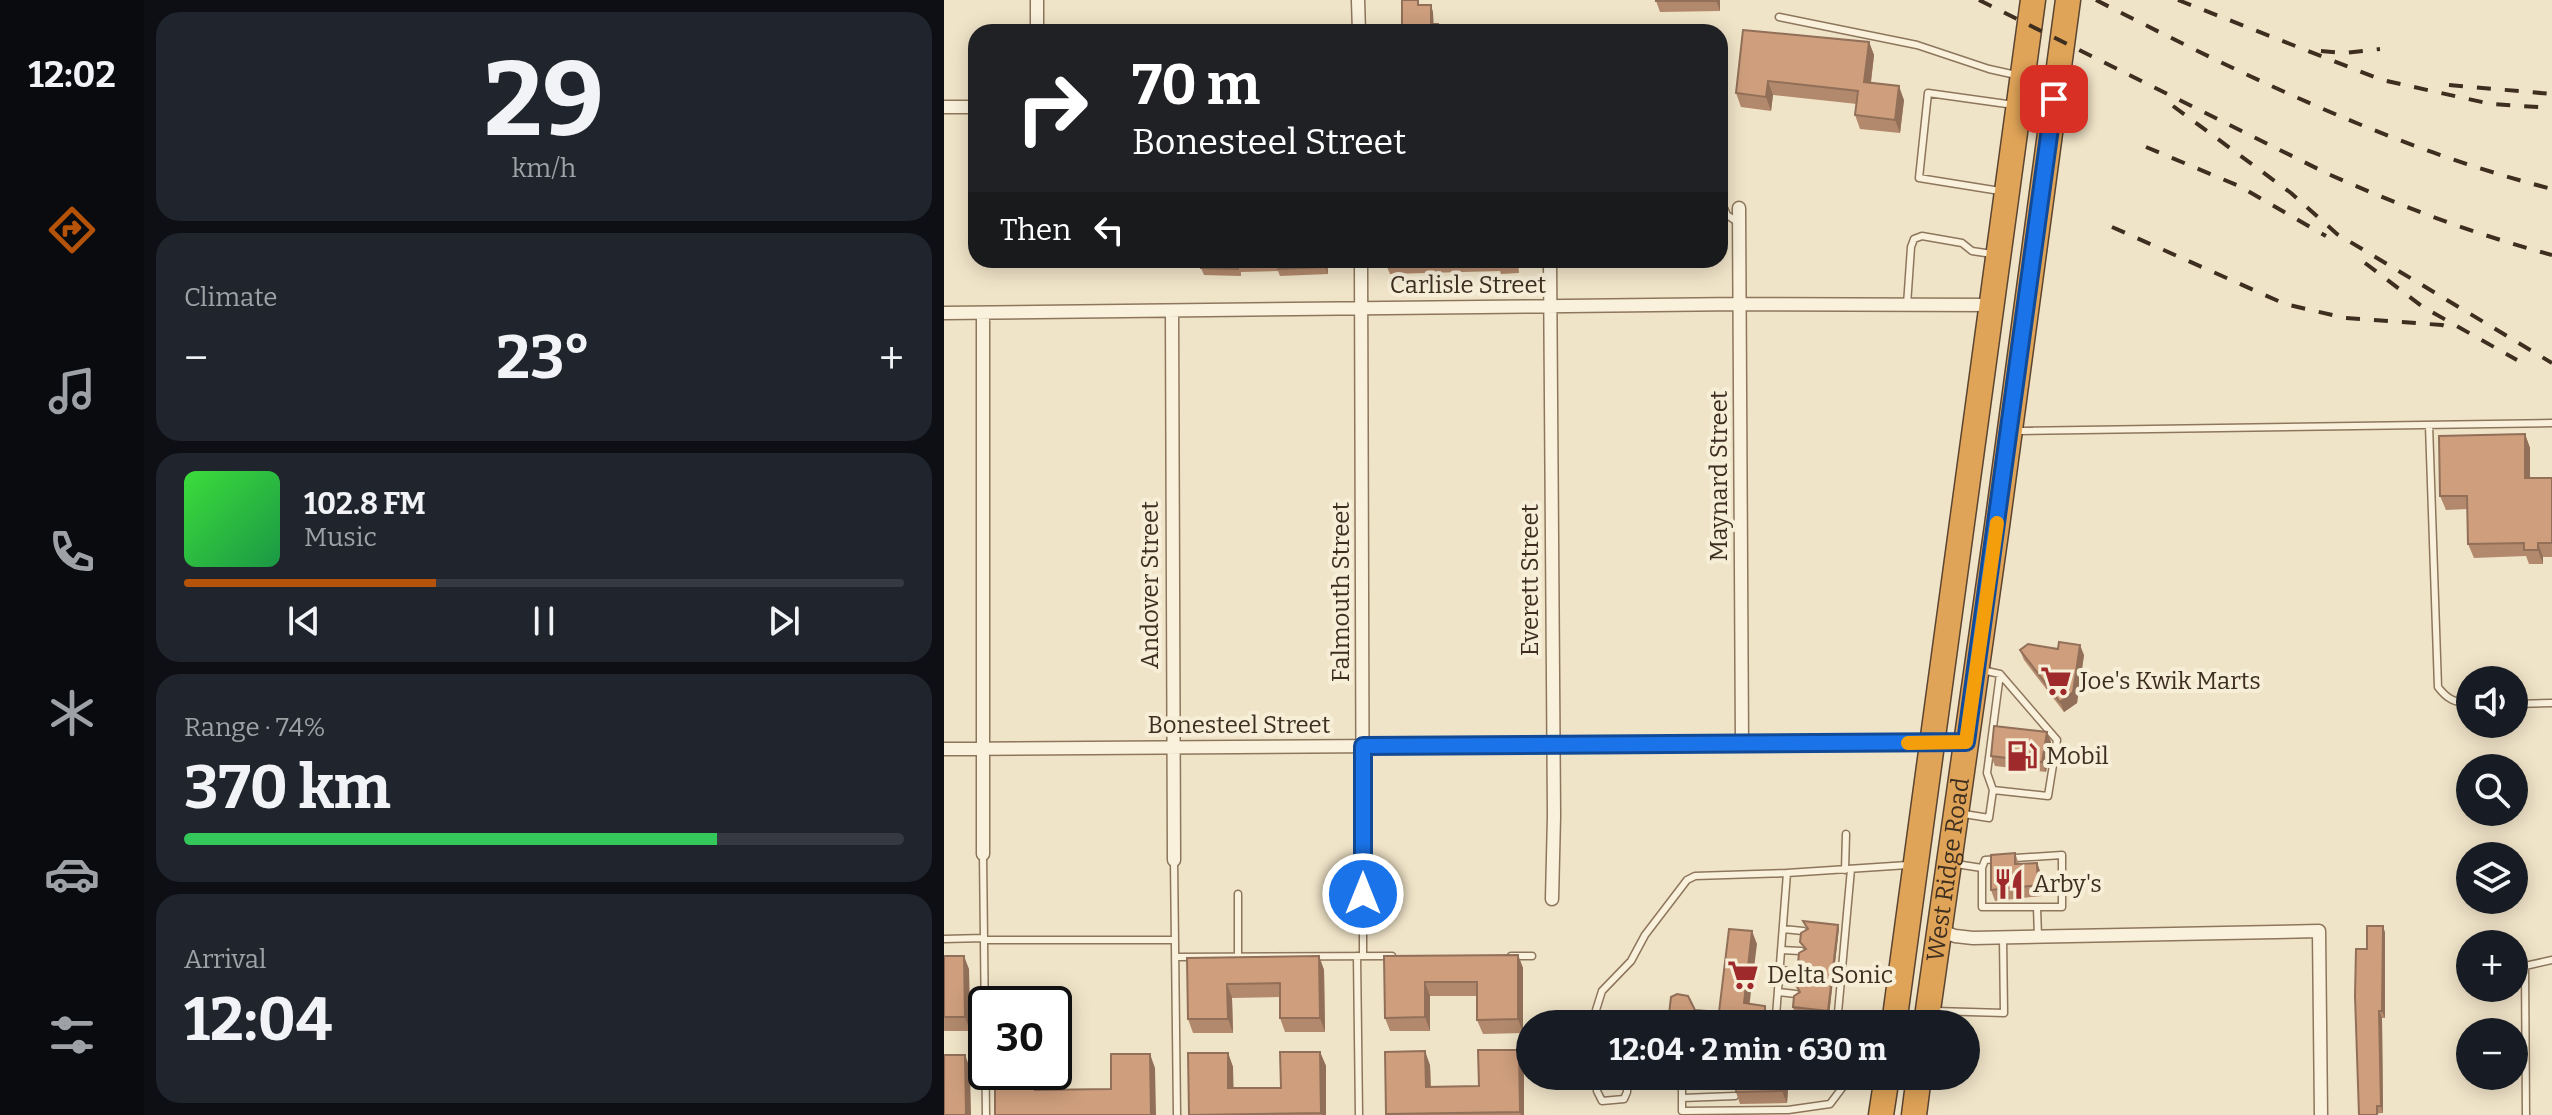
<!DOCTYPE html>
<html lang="en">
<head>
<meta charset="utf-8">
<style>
	body { margin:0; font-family:Bitter,serif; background:#20242c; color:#f1f3f6; height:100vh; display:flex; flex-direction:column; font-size:30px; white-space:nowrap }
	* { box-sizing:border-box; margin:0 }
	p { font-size:26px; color:#9ea1a6 }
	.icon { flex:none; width:44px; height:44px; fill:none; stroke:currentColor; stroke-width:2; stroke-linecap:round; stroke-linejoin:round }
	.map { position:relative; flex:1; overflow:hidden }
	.drawer { display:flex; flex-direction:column; gap:12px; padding:12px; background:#0d0f14; width:800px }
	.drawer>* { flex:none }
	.hud { position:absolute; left:24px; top:24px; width:760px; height:244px; border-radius:24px; box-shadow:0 4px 20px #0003; background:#202124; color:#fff; overflow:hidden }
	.controls { position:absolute; left:1512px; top:666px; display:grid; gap:16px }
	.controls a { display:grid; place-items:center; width:72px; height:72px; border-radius:50%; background:#171b24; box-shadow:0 4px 20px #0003; font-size:40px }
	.speed { position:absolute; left:24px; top:986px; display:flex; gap:16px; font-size:40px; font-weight:700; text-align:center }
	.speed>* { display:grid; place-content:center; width:104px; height:104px; border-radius:50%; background:#171b24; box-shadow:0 4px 20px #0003; line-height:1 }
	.speed .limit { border:4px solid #111; border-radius:12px; background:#fff; color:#111 }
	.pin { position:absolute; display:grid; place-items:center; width:68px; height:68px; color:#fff; margin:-34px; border-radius:16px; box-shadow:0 4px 12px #0006 }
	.me { position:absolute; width:88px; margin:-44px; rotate:0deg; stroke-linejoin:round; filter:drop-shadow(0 0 6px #0008) }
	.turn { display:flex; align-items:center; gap:28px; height:168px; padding:0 32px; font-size:36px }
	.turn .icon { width:104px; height:104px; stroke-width:2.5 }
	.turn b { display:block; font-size:56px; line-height:68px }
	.then { display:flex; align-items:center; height:76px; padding:0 32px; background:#0003; gap:16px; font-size:30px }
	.big { font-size:60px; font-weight:700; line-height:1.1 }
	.drawer .tile { flex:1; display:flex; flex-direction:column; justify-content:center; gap:12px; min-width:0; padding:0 28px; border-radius:24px; background:#20242c }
	.drawer .dial { align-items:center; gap:0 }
	.dial b { font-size:104px; line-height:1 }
	.song { display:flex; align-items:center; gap:24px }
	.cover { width:96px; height:96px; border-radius:12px; background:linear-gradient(135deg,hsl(120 70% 55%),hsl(140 70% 35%)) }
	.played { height:8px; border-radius:4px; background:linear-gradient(90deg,#b45309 35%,#363941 35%) }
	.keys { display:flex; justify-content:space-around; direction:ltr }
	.heat { display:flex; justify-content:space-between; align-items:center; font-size:44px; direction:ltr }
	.charge { height:12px; border-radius:6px; background:linear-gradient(90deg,#34c759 74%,#363941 0) }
	.trip { position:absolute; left:572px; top:1010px; width:464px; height:80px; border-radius:40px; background:#171b24; box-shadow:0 4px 20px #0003; font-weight:700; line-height:80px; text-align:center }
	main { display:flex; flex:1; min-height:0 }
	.dock { display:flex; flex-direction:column; width:144px; justify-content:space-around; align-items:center; background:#090b0e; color:#9ea1a6 }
	.dock .icon { width:56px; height:56px }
	.dock .on { color:#b45309 }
	.dock b { font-size:36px; color:#f1f3f6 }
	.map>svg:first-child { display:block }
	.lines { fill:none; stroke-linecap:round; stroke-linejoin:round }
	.lane-casing { stroke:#8d765c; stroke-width:9 }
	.street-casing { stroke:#8d765c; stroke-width:15 }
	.highway-casing { stroke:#5b4430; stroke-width:27 }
	.lane { stroke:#faf1dc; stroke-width:6 }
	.street { stroke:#faf1dc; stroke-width:12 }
	.highway { stroke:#e0a458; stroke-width:24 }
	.rail { stroke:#3d2e20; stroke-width:4; stroke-dasharray:14 14; stroke-linecap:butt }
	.wall { fill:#b2896c }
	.shaded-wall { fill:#916f58 }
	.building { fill:#cf9f7d; stroke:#916f58; stroke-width:2 }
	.route-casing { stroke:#114b97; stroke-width:20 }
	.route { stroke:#1a73e8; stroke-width:14 }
	.slow { stroke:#f59e0b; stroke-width:14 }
	.labels { text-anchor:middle; stroke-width:8; stroke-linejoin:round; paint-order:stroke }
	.street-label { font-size:24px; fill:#3d2e20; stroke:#f7eed8 }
	.poi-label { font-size:24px; fill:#3d2e20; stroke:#f7eed8; text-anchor:start }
</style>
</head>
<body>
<main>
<nav class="dock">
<b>12:02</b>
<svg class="icon on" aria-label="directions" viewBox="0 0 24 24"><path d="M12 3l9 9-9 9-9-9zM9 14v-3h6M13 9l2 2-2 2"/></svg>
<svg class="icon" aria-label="music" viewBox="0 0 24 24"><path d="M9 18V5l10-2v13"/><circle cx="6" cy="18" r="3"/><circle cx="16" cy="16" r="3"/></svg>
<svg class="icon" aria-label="phone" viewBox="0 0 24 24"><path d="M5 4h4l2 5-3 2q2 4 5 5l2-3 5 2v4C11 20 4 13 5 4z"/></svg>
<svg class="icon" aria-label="climate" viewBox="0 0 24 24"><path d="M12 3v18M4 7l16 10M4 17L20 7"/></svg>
<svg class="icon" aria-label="car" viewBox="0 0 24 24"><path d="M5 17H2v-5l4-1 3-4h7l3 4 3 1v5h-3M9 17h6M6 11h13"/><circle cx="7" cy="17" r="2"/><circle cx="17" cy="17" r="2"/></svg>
<svg class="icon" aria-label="filters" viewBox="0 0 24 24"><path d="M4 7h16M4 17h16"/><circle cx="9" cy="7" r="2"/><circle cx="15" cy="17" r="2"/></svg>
</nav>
<section class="drawer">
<div class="tile dial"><b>29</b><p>km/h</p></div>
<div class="tile"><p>Climate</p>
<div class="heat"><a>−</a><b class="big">23°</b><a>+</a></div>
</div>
<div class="tile">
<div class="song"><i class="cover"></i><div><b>102.8 FM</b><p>Music</p></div></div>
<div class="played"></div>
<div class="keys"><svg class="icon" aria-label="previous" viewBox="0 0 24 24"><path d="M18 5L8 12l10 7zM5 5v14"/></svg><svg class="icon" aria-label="pause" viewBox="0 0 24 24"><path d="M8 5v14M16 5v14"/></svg><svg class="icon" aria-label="next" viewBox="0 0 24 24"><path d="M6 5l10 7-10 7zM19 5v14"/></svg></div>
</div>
<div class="tile"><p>Range · 74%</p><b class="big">370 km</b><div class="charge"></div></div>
<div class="tile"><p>Arrival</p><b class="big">12:04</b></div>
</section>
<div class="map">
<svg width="1608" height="1115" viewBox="0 0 1608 1115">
	<rect width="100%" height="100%" fill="#f0e4c8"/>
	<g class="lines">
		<defs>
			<path id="lane" d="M835,17L973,45L1045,69L1072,75
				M1056,191L975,178L984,93L1070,105
				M776,199L783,215L795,223
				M963,305L967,247L970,239L978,236L1018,243L1028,251L1048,254
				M1485,425L1494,687C1503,699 1511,703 1526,703
				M1073,431L1608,423
				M1570,704L1608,703
				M1049,790L1043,773L1056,674
				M1020,814L1045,818L1049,790L1104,796L1113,740L1056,674L1038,670
				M39,854L42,1115
				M1118,855V907H1038V868L1041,860Z
				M230,860L233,1115
				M1012,864L1038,868
				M901,870L902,834
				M294,894V957
				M1093,907L1094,937
				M419,923V956
				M839,929L859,931
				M0,939L40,938
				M40,940H231
				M837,950L857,951
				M413,956L415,1115
				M567,956H588
				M231,957L448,956
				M836,970L854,972
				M834,992L852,994
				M991,1011L1060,1013L1059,938
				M652,1024V1010L658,991L687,961L701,935L743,880L751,876L843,873
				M893,1024L832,1016L843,873L964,865
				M893,1024L907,869
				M653,1076V1091L658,1101L680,1099L683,1092V1076
				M738,1077V1111L844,1110L886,1104L907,1076
				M738,1084L788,1083
				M738,1098L791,1096
				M1582,1115L1581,966L1608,960"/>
			<path id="street" d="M93,0V32
				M414,0L415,32
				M0,107H32
				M795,208L798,744
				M417,260L419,923
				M606,260L610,816L608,899
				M228,311L230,860
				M0,313L796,304L1048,305
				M39,313V854
				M0,749L1022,742
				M995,930L1011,936L1029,938L1375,931L1377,1115"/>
			<g id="highway">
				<path d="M950,1024L1089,0"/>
				<path id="s1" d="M982,1024L1053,526L1124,0"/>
				<path d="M937,1115L943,1076"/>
				<path d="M970,1115L975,1076"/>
			</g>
		</defs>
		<use href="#lane" class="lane-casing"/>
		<use href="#street" class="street-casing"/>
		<use href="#highway" class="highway-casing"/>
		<use href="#lane" class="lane"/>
		<use href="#street" class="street"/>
		<use href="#highway" class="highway"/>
		<path class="rail" d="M1035,0L1382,173C1456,206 1530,234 1608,255
			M1152,0C1299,75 1448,148 1608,189
			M1234,0L1438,80L1547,104L1608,108
			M1377,51L1400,53L1436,49
			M1505,85L1608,94
			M1229,106L1347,193L1393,234L1608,363
			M1202,147L1295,186L1382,236
			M1168,227L1341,304L1401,318L1498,325L1509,329
			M1421,263L1479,307L1573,360"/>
	</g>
	<path class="wall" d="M776,0V11L716,12L712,1Z
		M925,42L930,55L927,83L960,100L956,133L916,129L911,115L913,104L829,95L827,111L797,107L792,93Z
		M248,260H383L384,274L336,276L334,271L297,272V276L260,275L257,268H250Z
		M443,260H574L575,273L557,274L556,271L446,274L443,267Z
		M1581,434L1586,448V478H1608V557H1599V564H1585L1582,556L1530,558L1524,544V509L1502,510L1496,496Z
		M1114,649L1140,655L1133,703L1120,712L1080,660L1076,650Z
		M1103,732L1107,742L1102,772L1051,766L1047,756Z
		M1071,853L1075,864L1093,863L1097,874L1098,896L1051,901L1047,890Z
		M859,921L895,928L885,1015L850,1011L849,1007L856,992L852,985L858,970L854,963L861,949L856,942L863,929Z
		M1439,926L1441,933V1018H1438L1439,1113L1415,1115L1423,949Z
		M574,955L579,968V1033L539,1034L533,1020V996H486V1031H446L441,1018L440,956Z
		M0,956L25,969L26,1031H0Z
		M375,956L380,970L381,1032H341L336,1018V997L288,998L289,1033H249L244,1019L243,958Z
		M575,1050L580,1064V1115H443L441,1052L486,1065L487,1087L535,1086Z
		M376,1052L382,1066V1115H245L284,1053L289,1067V1088H337Z
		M793,1076H845L843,1103L796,1104L792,1092Z"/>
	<path class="shaded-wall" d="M772,0H776V11Z
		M487,5L489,12L490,31L487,24Z
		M925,42L930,55L925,96L920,82Z
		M824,81L829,95L827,111L822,97Z
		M955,86L960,100L956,133L951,120Z
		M381,260H383L384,274L381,267Z
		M1581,434L1586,448V492L1581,478Z
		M1594,543L1599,557V564L1594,550Z
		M1136,645L1140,655L1133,703L1120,712L1116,702Z
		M1103,732L1107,742L1102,772L1098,762Z
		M1093,863L1097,874L1098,896L1094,885Z
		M894,925L895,928L885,1015L884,1011Z
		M1439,926L1441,933V1018L1438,1011Z
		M808,931L813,944L804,1016L800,1003Z
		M574,955L579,968V1033L574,1019Z
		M20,956L25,969L26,1031L21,1017Z
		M375,956L380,970L381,1032L376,1018Z
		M481,982L486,996V1031L481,1017Z
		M283,984L288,998L289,1033L284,1019Z
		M1435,1011L1438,1018L1439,1113L1437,1106Z
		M575,1050L580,1064V1115H577L576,1112Z
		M481,1051L486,1065L487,1101L482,1087Z
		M376,1052L382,1066V1115H378L377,1113Z
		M284,1053L289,1067L290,1102L284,1088Z
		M206,1054L211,1068L212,1115H207Z
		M21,1055L26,1068L27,1115H22Z
		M91,1072H96V1104L91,1090Z
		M839,1076H845L843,1103L838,1091Z"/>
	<path class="building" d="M458,0H474V5H487V24H494V32H458Z
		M712,0H772V1H712Z
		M799,30L925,42L920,82L955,86L951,120L911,115L914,91L824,81L822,97L792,93Z
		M248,260H381V267L334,269V264L294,265V269L257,268V261H248Z
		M443,260H572V266L554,267V264L443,267Z
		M1581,434V478H1608V543H1594V550H1580V543L1524,544L1523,496H1496L1495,436Z
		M1115,642L1136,645L1129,692L1116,702L1076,650L1084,644L1114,649Z
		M1050,726L1103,732L1098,762L1047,756Z
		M1071,853V864L1093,863L1094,885L1047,890V855Z
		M859,921L894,925L884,1011L849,1007L850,996L856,992L852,985L853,974L858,970L854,963L855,953L862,949L856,942L857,933L864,929Z
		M1423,926H1439L1438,1011H1435L1437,1106H1433V1115H1415L1411,996L1412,949H1423Z
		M785,929L808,931L800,1003L821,1006V1011L828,1012L827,1020L855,1024H716V1022L724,1023L727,997L733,994L744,996L751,1010L775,1012Z
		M574,955V1019L533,1020V982H481V1017L441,1018L440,956Z
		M0,956H20L21,1017H0Z
		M375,956L376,1018H336V983L283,984L284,1019H244L243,958Z
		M534,1050H575L576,1112L442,1114L441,1052L481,1051L482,1087L535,1086Z
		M336,1052H376L377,1113L245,1115L244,1053H284V1088H337Z
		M167,1054H206L207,1115H51V1072H91V1090L167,1089Z
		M0,1055H21L22,1115H0Z
		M793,1076H839L838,1091L792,1092Z"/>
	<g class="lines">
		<defs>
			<path id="route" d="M419,894V746L1022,742L1110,99"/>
		</defs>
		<use href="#route" class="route-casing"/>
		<use href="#route" class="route"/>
		<path class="slow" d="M964,743L1022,742L1053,523"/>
	</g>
	<defs>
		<symbol id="supermarket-bare" viewBox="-9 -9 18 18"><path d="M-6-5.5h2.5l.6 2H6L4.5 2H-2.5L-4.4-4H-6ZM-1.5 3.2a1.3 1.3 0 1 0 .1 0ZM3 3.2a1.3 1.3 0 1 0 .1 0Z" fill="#9e2a2b" stroke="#f7eed8" stroke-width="2.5" paint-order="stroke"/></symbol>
		<symbol id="fuel-bare" viewBox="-9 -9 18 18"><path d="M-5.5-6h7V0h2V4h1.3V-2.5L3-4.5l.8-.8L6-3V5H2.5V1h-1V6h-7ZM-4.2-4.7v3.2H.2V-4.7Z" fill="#9e2a2b" stroke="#f7eed8" stroke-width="2.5" paint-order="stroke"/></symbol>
		<symbol id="restaurant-bare" viewBox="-9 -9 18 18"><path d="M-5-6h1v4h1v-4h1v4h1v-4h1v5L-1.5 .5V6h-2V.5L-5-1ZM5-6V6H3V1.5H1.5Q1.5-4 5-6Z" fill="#9e2a2b" stroke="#f7eed8" stroke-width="2.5" paint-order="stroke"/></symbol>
	</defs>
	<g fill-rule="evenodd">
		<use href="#supermarket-bare" x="1090" y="659" width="44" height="44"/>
		<use href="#fuel-bare" x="1056" y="734" width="44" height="44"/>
		<use href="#restaurant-bare" x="1043" y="862" width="44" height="44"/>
		<use href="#supermarket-bare" x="777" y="953" width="44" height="44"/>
	</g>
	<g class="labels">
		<g class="street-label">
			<text x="524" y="293">Carlisle Street</text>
			<text transform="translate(775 476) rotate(-90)" y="8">Maynard Street</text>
			<text transform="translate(586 580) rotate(-90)" y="8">Everett Street</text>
			<text transform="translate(206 585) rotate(-90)" y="8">Andover Street</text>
			<text transform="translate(397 592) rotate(-90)" y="8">Falmouth Street</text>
			<text x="295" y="733">Bonesteel Street</text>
			<text dy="8" stroke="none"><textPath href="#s1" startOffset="156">West Ridge Road</textPath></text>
		</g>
		<g class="poi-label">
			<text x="1136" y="689">Joe's Kwik Marts</text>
			<text x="1102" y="764">Mobil</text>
			<text x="1089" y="892">Arby's</text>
			<text x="823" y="983">Delta Sonic</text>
		</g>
	</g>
</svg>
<div class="controls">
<a><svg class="icon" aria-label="sound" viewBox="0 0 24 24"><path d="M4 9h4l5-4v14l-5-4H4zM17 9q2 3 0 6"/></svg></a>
<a><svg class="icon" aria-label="search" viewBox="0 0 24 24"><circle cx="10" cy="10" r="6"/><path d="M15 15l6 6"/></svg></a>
<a><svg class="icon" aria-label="layers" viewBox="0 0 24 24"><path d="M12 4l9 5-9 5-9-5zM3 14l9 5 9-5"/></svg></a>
<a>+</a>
<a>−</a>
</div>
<div class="speed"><div class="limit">30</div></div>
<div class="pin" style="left:1110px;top:99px;background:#d93025"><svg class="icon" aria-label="arrive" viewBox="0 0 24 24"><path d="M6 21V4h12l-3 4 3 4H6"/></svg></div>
<svg class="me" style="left:419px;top:894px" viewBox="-20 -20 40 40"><circle r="17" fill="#1a73e8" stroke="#fff" stroke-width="3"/><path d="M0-11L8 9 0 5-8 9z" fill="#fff"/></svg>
<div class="trip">12:04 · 2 min · 630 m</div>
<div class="hud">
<div class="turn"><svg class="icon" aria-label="right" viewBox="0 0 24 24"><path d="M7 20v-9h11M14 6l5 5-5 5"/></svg><div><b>70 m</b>Bonesteel Street</div></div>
<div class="then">Then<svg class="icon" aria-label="left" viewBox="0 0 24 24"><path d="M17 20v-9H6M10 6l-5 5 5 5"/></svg></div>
</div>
</div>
</main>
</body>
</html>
